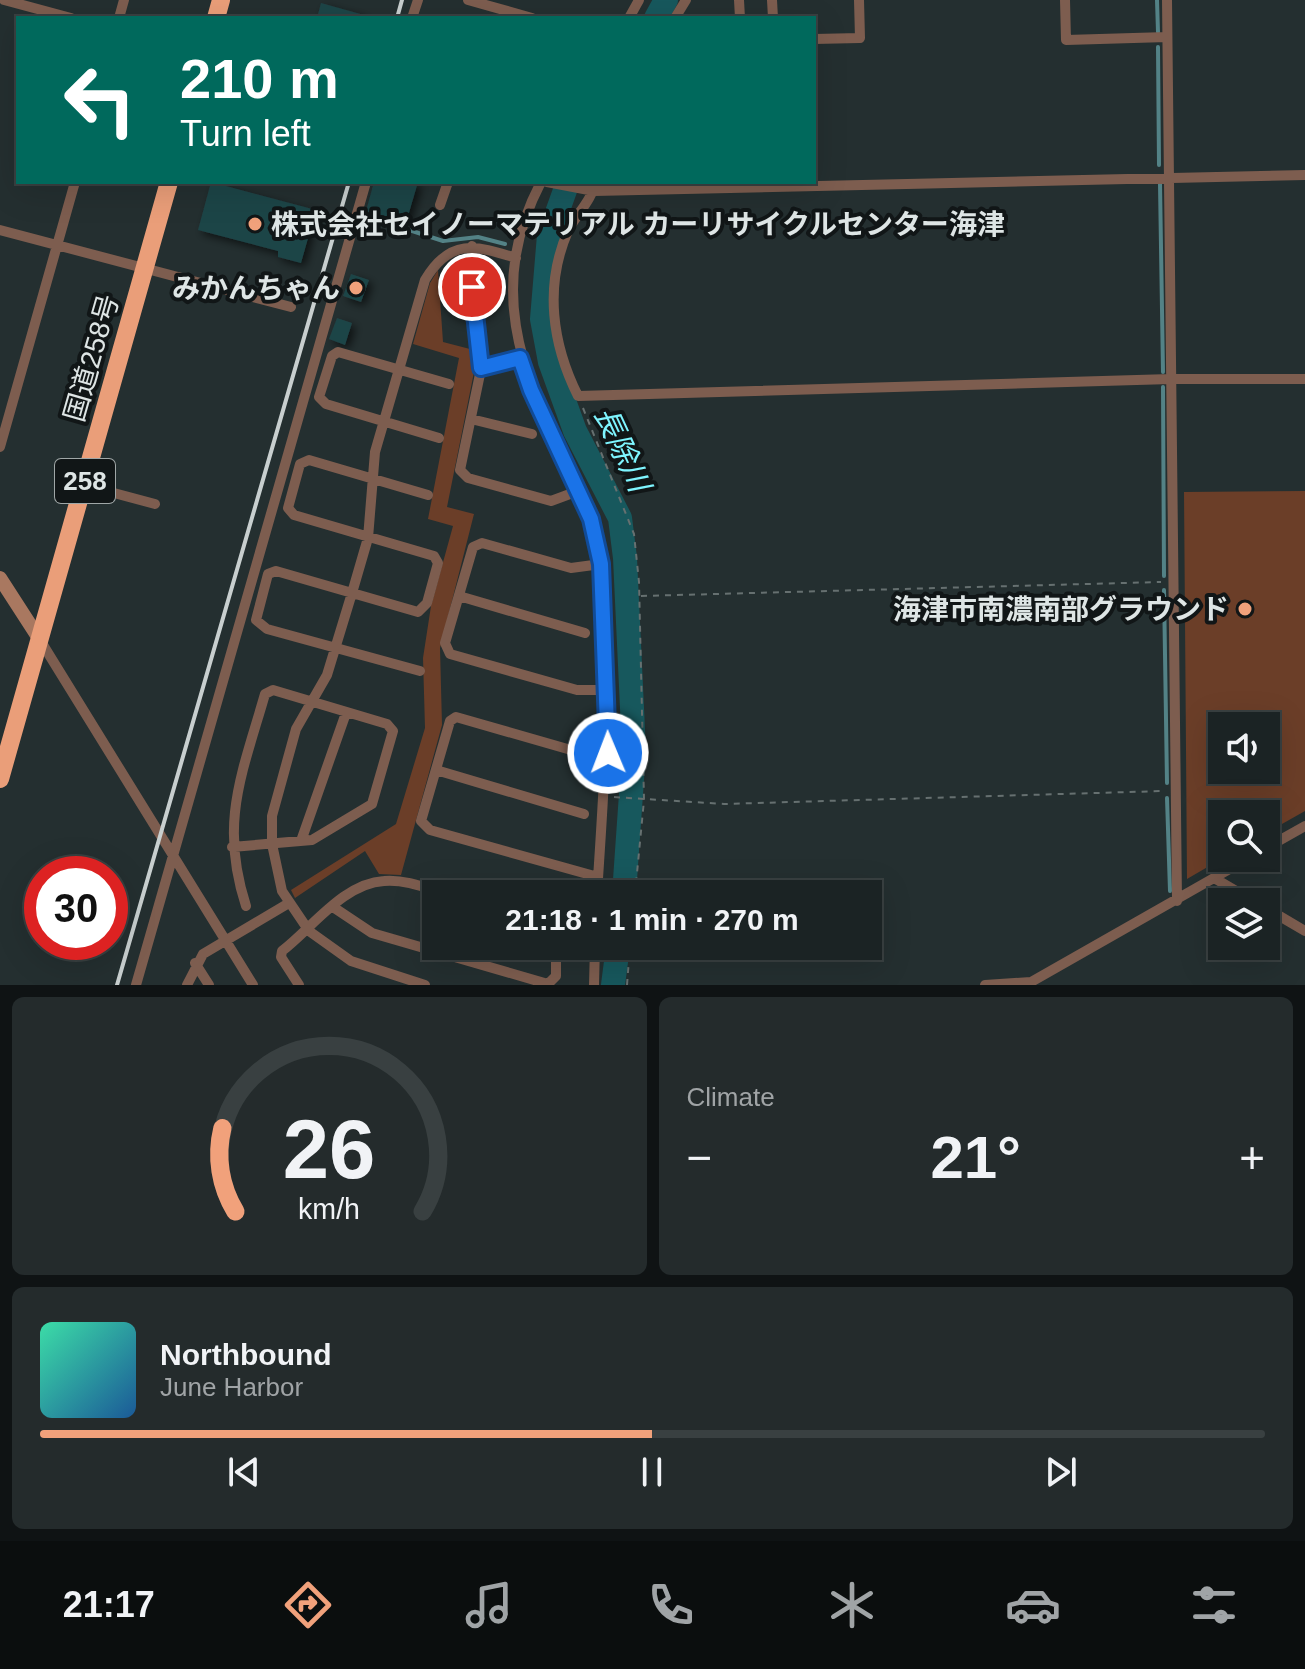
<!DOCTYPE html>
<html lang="en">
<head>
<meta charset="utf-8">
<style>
	body { margin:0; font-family:Helvetica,"Noto Sans JP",sans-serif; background:#242b2c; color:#f1f3f6; height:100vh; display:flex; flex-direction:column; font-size:30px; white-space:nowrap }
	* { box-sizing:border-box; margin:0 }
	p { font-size:26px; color:#a0a4a6 }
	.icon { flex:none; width:44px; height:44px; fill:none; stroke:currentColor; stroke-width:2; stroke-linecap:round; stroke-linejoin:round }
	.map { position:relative; height:985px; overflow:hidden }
	.sheet { display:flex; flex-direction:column; gap:12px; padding:12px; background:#0f1314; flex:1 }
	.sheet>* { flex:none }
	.banner { position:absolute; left:16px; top:16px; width:800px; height:168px; border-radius:0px; box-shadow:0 8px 32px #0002,0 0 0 2px #394041; background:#00695c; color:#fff; overflow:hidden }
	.fabs { position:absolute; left:1208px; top:712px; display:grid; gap:16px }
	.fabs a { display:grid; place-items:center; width:72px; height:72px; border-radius:0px; background:#1b2324; box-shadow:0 8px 32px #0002,0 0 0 2px #394041; font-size:40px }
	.speed { position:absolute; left:24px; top:856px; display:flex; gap:16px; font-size:40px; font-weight:700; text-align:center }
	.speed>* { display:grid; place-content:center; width:104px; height:104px; border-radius:50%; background:#1b2324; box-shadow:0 8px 32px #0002,0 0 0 2px #394041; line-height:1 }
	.speed .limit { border:12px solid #d22; background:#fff; color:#111 }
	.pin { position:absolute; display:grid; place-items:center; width:68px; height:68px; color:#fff; margin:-34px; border:4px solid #fff; border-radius:50%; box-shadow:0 2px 8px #0007 }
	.me { position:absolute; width:88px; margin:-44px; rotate:359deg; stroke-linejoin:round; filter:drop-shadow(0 0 6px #0008) }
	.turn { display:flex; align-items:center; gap:28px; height:168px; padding:0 32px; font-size:36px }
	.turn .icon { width:104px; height:104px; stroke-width:2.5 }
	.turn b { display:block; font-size:56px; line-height:68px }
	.big { font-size:60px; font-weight:700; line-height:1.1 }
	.sheet .widget { flex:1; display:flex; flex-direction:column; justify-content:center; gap:12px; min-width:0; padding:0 28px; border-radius:12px; background:#242b2c }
	.sheet .dial { align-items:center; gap:0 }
	.dial svg { height:208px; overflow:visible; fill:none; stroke:#394041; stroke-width:7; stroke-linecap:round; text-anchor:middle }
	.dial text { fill:#f1f3f6; stroke:none }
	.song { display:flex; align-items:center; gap:24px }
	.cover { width:96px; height:96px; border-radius:12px; background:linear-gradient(135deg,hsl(160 70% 55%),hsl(210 70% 35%)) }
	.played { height:8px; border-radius:4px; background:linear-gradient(90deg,#f1a17b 50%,#394041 50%) }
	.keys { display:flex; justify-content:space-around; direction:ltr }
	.heat { display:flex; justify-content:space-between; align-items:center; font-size:44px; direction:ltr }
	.sheet .tiles { flex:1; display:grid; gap:12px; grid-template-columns:1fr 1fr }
	.widget:last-child { grid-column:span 2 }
	.trip { position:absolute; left:422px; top:880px; width:460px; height:80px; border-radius:0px; background:#1b2324; box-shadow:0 8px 32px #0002,0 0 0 2px #394041; font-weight:700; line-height:80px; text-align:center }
	.tab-bar { display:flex; height:128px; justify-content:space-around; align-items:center; background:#0b0e0e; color:#a0a4a6 }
	.tab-bar .icon { width:56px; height:56px }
	.tab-bar .active { color:#f1a17b }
	.tab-bar b { font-size:36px; color:#f1f3f6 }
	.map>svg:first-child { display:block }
	.green { fill:#6b3e28; fill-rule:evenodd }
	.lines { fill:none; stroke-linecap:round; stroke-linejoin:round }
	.stream { stroke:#538286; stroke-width:4 }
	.river { stroke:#17585d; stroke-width:24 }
	.building { fill:#1f4447; filter:url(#shadow) }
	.path { stroke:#667070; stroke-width:2; stroke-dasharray:6 6; stroke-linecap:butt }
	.street { stroke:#7d5d4f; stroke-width:10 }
	.secondary { stroke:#a97860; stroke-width:14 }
	.highway { stroke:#ea9e79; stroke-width:18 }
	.rail { stroke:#c8cfcf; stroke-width:4 }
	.route-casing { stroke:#114b97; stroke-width:20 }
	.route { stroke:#1a73e8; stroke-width:14 }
	.poi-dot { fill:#f1a17b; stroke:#111617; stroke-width:3 }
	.labels { text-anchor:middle; stroke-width:8; stroke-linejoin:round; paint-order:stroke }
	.shield { fill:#111617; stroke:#a0a7a7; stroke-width:2 }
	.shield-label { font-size:26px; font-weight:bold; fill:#dee5e5 }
	.poi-label { font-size:28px; font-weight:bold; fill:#dee5e5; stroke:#111617; text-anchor:end }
	.street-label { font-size:28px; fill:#dee5e5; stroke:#111617 }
	.water-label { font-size:30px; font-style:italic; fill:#7ef5ff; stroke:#111617 }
</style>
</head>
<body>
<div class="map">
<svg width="1305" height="985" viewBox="0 0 1305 985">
	<defs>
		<filter id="shadow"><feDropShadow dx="4" dy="4" stdDeviation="4" flood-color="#0009"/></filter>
	</defs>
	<rect width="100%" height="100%" fill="#242f30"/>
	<path class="green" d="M438,270L443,342L470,349L474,372L447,507L474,514L440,648L442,725L401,875L379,874L365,851L295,898L291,890L396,824L425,728L423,658L431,606L453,526L428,519L459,358L413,344L430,283Z
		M1305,491V811L1266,833V814H1222L1223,858L1187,879L1184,492ZM1222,726H1266V770H1222Z"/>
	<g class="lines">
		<path class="stream" d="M1157,0L1158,32
			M1158,47L1159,165
			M1160,184L1163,372
			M363,215L443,241L478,237L505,244
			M538,253L546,256
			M1163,387L1164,576
			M1164,590L1167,783
			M1167,798L1170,891"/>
		<path class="river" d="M656,18L666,0
			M568,182L549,235L542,319L550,362L575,431L620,518L625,558L634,751L624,894
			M613,985L618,946"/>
	</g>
	<path class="building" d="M321,3L364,15L363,18H317Z
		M211,182L316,210L301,263L278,257V251L198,230Z
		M374,182H418L406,223L366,211Z
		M351,274L369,280L361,302L343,296Z
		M337,318L352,323L345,345L329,339Z"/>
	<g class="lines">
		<path class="path" d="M583,408L634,534L639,582L644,800L635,894
			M641,596L1161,582
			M614,797L724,804L1163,791
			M627,985L630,946"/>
		<path class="street" d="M4,0L71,18
			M468,0L532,18
			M739,0L740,18
			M772,0L773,18
			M1065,0L1066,40L1167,37
			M1167,0L1177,901
			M119,18L124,0
			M412,18L418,0
			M629,18L639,0
			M675,18L686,0
			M814,39L860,38L859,0
			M541,182C487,286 520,367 565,465C581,498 597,530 601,567C613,677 604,784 597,894
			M547,182L594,191L1305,175
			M595,182C592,201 576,214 568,231C544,286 552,344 578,396L1171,379H1305
			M440,205L448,182
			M0,230L291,307
			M472,246L471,304L480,374L460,470L468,478L551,501L578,491
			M481,368L520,358
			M471,419L532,434
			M439,438L326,404L319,397L332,356L338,352L449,384
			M0,447L75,182
			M84,485L155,504
			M601,564L571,568L482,543L473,547L445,643L450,654L577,690H607
			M459,596L585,633
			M40,640L253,985
			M420,671L267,629L256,620L268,574L276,571L418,612L427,603L438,563L434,556L294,515L288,508L300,464L309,460L428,495
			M436,770L584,814
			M301,841L346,713
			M232,847L312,840L372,804L393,731L387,724L273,690L265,694C242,774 219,823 246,906
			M1266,848L1305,826
			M598,877L430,830L421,821L450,721L456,717L578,752L608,753
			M1214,878L1255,902
			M333,907L372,933L548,984L556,976V946
			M1266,908L1305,931
			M195,963L209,985
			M136,985L366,182
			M187,985L203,954L289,903
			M299,985L281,957L282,951C312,928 344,883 384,881C404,879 426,888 445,894
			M425,985L351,961L309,931L282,891L272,844V816L296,729L327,675L352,593L368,538L375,452L425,280C450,238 475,245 516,258
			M594,985L595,946
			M985,985L1031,982L1249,858"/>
		<path class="secondary" d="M0,578L40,640"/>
		<path class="highway" d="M216,18L221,0
			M0,779L169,182"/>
		<path class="rail" d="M397,18L402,0
			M117,985L349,182"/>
	</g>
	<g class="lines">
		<defs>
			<path id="route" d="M472,287L481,368L520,358L531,390L591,519L601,564L608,753"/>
		</defs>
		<use href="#route" class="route-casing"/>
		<use href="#route" class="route"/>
	</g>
	<g class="poi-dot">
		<circle cx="255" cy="224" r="8"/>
		<circle cx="356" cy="288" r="8"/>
		<circle cx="1245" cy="609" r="8"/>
	</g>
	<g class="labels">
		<rect class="shield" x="55" y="459" width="60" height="44" rx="6"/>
		<g class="shield-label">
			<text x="85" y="490">258</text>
		</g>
		<g class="poi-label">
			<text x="271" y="234" text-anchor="start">株式会社セイノーマテリアル カーリサイクルセンター海津</text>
			<text x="340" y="298">みかんちゃん</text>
			<text x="1229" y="619">海津市南濃南部グラウンド</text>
		</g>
		<g class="street-label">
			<text transform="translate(91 358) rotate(-74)" y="10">国道258号</text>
		</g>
		<g class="water-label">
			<text transform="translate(622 449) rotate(65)" y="10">長除川</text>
		</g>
	</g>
</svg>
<div class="fabs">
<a><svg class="icon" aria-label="sound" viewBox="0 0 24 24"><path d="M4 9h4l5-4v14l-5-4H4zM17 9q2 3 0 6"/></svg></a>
<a><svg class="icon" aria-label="search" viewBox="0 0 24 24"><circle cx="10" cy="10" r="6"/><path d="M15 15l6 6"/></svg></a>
<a><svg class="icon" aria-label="layers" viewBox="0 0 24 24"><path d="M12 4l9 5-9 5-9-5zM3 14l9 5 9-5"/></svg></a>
</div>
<div class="speed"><div class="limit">30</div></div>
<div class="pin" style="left:472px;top:287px;background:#d93025"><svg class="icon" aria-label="arrive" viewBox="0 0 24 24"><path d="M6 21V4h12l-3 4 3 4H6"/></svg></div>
<svg class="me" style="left:608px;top:753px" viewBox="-20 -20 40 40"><circle r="17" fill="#1a73e8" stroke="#fff" stroke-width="3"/><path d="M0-11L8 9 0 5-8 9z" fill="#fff"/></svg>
<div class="trip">21:18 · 1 min · 270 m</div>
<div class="banner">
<div class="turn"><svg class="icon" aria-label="left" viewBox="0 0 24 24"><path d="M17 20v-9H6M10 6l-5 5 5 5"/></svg><div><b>210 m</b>Turn left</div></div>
</div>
</div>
<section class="sheet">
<div class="tiles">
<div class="widget dial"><svg viewBox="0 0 100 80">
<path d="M14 69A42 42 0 1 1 86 69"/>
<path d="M14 69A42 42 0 0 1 9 37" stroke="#f1a17b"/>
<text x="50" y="56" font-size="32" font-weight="700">26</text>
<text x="50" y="72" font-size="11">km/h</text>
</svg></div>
<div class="widget"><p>Climate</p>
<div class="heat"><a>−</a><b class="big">21°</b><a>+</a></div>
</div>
<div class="widget">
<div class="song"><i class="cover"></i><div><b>Northbound</b><p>June Harbor</p></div></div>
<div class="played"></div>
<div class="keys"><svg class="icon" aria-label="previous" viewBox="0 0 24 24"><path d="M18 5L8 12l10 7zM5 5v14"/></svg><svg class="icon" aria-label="pause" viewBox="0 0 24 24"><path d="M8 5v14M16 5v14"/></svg><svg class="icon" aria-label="next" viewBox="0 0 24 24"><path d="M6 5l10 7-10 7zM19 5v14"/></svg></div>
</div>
</div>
</section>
<nav class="tab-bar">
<b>21:17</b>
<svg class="icon active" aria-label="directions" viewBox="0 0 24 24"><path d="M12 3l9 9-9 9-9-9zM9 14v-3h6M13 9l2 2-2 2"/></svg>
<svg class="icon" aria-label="music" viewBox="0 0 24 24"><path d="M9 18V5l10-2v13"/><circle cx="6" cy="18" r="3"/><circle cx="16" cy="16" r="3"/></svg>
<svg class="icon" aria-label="phone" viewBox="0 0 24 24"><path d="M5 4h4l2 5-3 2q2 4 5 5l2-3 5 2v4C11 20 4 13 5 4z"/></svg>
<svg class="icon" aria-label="climate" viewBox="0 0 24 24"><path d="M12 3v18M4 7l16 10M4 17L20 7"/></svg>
<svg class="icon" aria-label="car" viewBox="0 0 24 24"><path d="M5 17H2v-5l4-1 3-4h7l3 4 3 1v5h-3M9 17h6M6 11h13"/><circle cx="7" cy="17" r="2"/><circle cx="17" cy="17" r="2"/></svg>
<svg class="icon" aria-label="filters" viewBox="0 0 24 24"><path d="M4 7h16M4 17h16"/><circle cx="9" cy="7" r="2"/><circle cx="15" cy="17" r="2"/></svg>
</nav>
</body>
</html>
